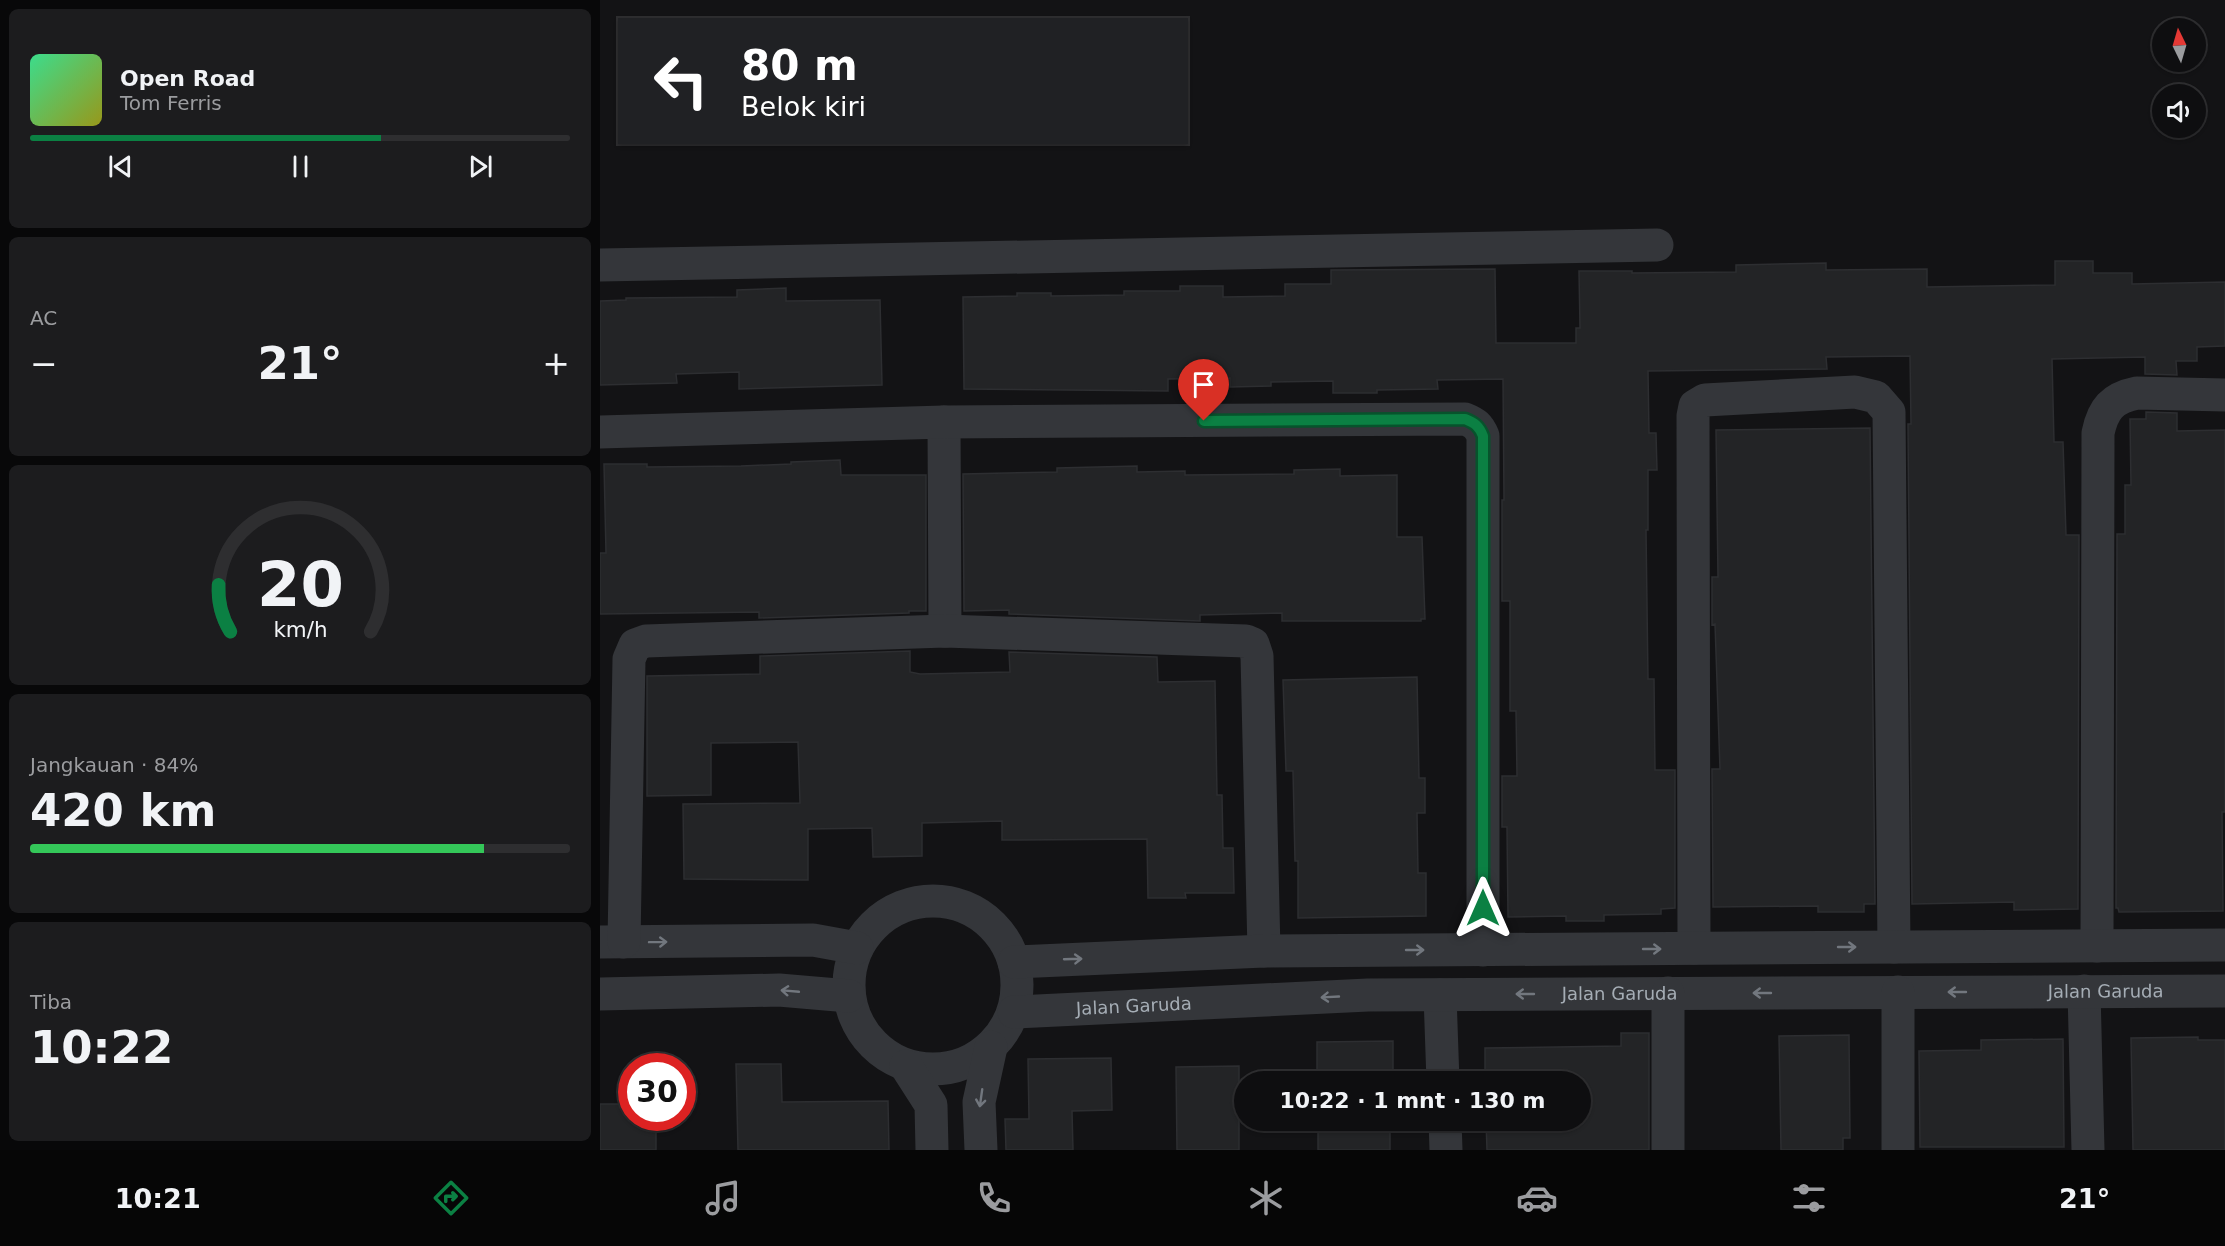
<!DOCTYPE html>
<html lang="id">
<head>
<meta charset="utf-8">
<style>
	body { margin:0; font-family:"DejaVu Sans",sans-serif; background:#1c1c1e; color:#f1f3f6; height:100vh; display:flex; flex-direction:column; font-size:22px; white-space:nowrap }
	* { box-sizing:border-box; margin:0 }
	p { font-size:20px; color:#9b9c9f }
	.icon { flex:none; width:33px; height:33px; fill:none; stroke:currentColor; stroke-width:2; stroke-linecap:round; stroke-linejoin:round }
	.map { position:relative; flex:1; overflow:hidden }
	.drawer { display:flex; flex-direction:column; gap:9px; padding:9px; background:#080809; width:600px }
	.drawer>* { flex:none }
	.hud { position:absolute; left:18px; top:18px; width:570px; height:126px; border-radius:0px; box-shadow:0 2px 4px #0004,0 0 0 2px #2e2e30; background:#202124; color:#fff; overflow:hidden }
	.needle { width:39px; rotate:355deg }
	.tools { position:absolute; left:1552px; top:18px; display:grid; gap:12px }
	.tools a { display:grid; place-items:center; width:54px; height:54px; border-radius:50%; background:#0e0e10; box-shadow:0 2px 4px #0004,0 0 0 2px #2e2e30; font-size:30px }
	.speed { position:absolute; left:18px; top:1053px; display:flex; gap:12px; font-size:30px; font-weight:700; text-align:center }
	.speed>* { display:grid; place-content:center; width:78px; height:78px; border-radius:50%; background:#0e0e10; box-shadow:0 2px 4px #0004,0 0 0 2px #2e2e30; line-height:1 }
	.speed .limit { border:9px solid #d22; background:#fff; color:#111 }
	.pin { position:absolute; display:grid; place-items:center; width:51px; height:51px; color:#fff; margin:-62px -26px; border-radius:50% 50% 50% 0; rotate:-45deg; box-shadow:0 0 6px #0007 }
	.pin .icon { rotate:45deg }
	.me { position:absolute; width:66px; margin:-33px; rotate:0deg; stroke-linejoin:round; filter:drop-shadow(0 0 4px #0008) }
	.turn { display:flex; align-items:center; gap:21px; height:126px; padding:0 24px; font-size:27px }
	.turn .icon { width:78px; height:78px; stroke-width:2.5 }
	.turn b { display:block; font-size:42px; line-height:51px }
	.big { font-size:45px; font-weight:700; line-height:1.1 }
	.drawer .widget { flex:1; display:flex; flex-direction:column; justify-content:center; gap:9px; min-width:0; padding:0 21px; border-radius:9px; background:#1c1c1e }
	.drawer .dial { align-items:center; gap:0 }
	.dial svg { height:156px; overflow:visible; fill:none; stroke:#2e2e30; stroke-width:7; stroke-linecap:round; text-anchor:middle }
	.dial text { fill:#f1f3f6; stroke:none }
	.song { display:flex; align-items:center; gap:18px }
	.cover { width:72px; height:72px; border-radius:9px; background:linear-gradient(135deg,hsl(150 70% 55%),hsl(60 70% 35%)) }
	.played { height:6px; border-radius:3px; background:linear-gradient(90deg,#0b8043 65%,#2e2e30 65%) }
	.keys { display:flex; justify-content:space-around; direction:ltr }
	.heat { display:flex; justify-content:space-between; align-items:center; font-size:33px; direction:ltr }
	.charge { height:9px; border-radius:4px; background:linear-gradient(90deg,#34c759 84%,#2e2e30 0) }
	.trip { position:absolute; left:634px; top:1071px; width:357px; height:60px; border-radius:30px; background:#0e0e10; box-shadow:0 2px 4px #0004,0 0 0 2px #2e2e30; font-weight:700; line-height:60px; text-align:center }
	.tab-bar { display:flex; height:96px; justify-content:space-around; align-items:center; background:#060606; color:#9b9c9f }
	.tab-bar .icon { width:42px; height:42px }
	.tab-bar .selected { color:#0b8043 }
	.tab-bar b { font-size:27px; color:#f1f3f6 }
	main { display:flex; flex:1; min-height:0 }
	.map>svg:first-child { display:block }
	.building { fill:#232426; stroke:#2d2e31; stroke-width:1.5 }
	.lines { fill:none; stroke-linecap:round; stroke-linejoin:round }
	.minor { stroke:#34363a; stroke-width:33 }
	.oneway { stroke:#72777e }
	.route-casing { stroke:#07532c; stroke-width:15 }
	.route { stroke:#0b8043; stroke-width:10 }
	.labels { text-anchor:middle; stroke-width:6; stroke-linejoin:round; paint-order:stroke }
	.street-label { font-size:18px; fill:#a5adb5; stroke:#0e0e10 }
</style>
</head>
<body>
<main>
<section class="drawer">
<div class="widget">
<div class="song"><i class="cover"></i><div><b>Open Road</b><p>Tom Ferris</p></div></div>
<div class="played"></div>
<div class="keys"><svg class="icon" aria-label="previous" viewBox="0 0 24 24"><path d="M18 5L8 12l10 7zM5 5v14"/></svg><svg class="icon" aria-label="pause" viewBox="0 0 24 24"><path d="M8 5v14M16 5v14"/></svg><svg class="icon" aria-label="next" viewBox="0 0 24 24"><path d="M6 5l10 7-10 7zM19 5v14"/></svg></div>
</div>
<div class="widget"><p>AC</p>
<div class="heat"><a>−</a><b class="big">21°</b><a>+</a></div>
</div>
<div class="widget dial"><svg viewBox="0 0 100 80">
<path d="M14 69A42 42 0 1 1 86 69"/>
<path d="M14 69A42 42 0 0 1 8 45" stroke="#0b8043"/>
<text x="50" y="56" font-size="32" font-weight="700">20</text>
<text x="50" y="72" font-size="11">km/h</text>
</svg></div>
<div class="widget"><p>Jangkauan · 84%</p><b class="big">420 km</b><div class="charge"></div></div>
<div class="widget"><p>Tiba</p><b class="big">10:22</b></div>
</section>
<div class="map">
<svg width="1625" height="1150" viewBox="0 0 1625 1150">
	<rect width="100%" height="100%" fill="#131315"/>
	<path class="building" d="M1455,261H1493V273H1532V284L1625,282V346L1597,347V361H1576L1577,375L1545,374V357L1452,359L1454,442H1463L1466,535H1479L1478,909L1414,910V902L1312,904L1308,424H1311L1310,356L1226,357L1227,369L1048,371L1049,433H1056L1057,470H1048V530H1046L1048,679H1054L1055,770H1075V908L1061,909V914L1004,915V921H966V916L908,917L907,827H902V776H917L916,711H910V601H902V500H904L903,379L837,380L838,389L777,390V393H733V381L671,382V386L630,387V378L568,379V391L364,389L363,297L417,296V293H451V296L524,295V291H580V286H623V297L685,296V284H731V270L895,269L896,343H976V328H980L979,271H1032V273L1136,272V265L1226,263V270L1327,269V287L1455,285Z
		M186,288V301L280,300L282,385L139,389V372L76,374L77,383L0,385V301L26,300V298L137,297V290Z
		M1546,412L1577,413V431L1625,430V812H1622L1623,911L1519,912L1518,908H1516L1517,534H1525V485H1531L1530,419H1546Z
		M1270,428L1275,904H1264V912H1218V906L1113,907L1112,769H1120L1115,624L1112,625V577H1118L1116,430Z
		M240,460L241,475H326V611H309V613L159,618V612L0,614V553H6L4,464H47V467L141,466L191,464V462Z
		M537,466V472L585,471V475L694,474V470L740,469V476L797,475V537H822L825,619H821V621H682V613L600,615V621L409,614V610L364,611L363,474L457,472V468Z
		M310,651V672L320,674L410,672L409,652L557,657L558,682L615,681L617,795H622L623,848H633L634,893H585L586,898H548L547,839L402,840V821L322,823V856L273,857L272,828L208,829V880L84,879L83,804L200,803L198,742L111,743V795L47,796V676L160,674V656Z
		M817,677L819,778H825V813H817L818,873H826V916L698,918V861H695L693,771H686L683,680Z
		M1021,1033H1049V1150H887L886,1120H981V1082H885V1048L1021,1046Z
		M1249,1035L1250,1138H1243V1150H1181L1179,1036Z
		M1598,1037V1040H1625V1150H1533L1531,1038Z
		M1463,1039L1464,1147H1320L1319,1051L1381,1050V1040Z
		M793,1041V1082H717V1042Z
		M511,1058L512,1110L472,1111L473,1150H406L405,1119H429L428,1059Z
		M136,1064H181L182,1102L288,1101L289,1150H138Z
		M639,1066V1150H577L576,1067Z
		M0,1104H32V1118H56V1150H0Z
		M718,1120H790V1150H718Z"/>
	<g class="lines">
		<g class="minor">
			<path d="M0,265L1057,245"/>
			<path d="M344,422L345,631"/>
			<path d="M0,432L344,422L865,419C875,423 879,426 883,436V950"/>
			<circle cx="333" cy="985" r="84"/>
			<path d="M0,942L213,940L257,948"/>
			<path d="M24,942L29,659L35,645L46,641L345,631L646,641L653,644L657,656L664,951"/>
			<path d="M1497,946L1498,433C1503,409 1512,398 1537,393L1625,395"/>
			<path d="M1094,948L1093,416L1095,406L1105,400L1255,392L1276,397L1289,412L1294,947"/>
			<path d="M414,962L664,951L1625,945"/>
			<path d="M1484,991L1488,1150"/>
			<path d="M0,994L179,990L249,996"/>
			<path d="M840,995L843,1082"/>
			<path id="s1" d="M414,1012L768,995L1625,991"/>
			<path d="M306,1066L331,1105L332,1150"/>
			<path d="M845,1120L846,1150"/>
			<path d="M381,1150L379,1102L391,1047"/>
			<path d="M1068,1150V993"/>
			<path d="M1298,1150V992"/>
		</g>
	</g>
	<defs><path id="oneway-shaft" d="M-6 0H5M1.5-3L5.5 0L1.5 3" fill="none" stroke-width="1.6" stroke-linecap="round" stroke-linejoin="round" transform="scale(1.5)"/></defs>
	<g class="oneway">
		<use href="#oneway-shaft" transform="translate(58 942) rotate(-1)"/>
		<use href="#oneway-shaft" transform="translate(1247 947)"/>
		<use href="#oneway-shaft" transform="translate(1052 949)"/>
		<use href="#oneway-shaft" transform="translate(815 950)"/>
		<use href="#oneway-shaft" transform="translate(473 959) rotate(-2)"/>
		<use href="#oneway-shaft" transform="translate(190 991) rotate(-175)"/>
		<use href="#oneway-shaft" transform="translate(1357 992) rotate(180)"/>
		<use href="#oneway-shaft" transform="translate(1162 993) rotate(180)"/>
		<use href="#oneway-shaft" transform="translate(925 994) rotate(180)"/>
		<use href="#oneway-shaft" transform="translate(730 997) rotate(177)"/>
		<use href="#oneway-shaft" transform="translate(381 1098) rotate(98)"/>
	</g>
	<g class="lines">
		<defs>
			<path id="route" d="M604,421L865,419C875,423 879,426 883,436V908"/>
		</defs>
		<use href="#route" class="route-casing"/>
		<use href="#route" class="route"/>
	</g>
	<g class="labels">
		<g class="street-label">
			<text dy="6" stroke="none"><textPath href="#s1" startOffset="1092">Jalan Garuda</textPath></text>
			<text dy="6" stroke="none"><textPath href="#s1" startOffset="606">Jalan Garuda</textPath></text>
			<text dy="6" stroke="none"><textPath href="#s1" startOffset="120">Jalan Garuda</textPath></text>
		</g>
	</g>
</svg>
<div class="tools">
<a><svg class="needle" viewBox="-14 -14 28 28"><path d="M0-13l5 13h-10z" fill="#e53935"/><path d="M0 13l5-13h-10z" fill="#9b9c9f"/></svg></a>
<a><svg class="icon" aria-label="sound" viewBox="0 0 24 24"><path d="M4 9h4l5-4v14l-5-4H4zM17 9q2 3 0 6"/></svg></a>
</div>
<div class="speed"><div class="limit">30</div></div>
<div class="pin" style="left:604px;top:421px;background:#d93025"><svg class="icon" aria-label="arrive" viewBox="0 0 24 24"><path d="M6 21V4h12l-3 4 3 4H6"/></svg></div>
<svg class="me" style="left:883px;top:908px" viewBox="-20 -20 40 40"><path d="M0-17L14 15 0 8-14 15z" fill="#0b8043" stroke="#fff" stroke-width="4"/></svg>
<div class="trip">10:22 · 1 mnt · 130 m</div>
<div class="hud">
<div class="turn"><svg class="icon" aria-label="left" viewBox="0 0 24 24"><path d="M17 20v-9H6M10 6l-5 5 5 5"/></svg><div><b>80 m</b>Belok kiri</div></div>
</div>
</div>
</main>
<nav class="tab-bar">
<b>10:21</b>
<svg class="icon selected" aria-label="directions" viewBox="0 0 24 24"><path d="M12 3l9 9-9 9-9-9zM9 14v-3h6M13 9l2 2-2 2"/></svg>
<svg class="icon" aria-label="music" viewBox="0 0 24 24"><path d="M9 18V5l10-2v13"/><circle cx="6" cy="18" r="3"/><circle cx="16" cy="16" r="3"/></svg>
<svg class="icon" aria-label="phone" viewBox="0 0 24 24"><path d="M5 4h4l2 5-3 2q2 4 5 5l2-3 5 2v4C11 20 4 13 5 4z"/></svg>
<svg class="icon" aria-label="climate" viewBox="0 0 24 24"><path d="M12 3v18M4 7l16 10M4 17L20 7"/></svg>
<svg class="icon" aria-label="car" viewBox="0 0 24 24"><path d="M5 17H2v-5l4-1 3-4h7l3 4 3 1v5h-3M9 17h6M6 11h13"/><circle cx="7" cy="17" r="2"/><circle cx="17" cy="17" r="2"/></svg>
<svg class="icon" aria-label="filters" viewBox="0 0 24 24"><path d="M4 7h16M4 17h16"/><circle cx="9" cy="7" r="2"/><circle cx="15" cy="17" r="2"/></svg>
<b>21°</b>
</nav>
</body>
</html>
